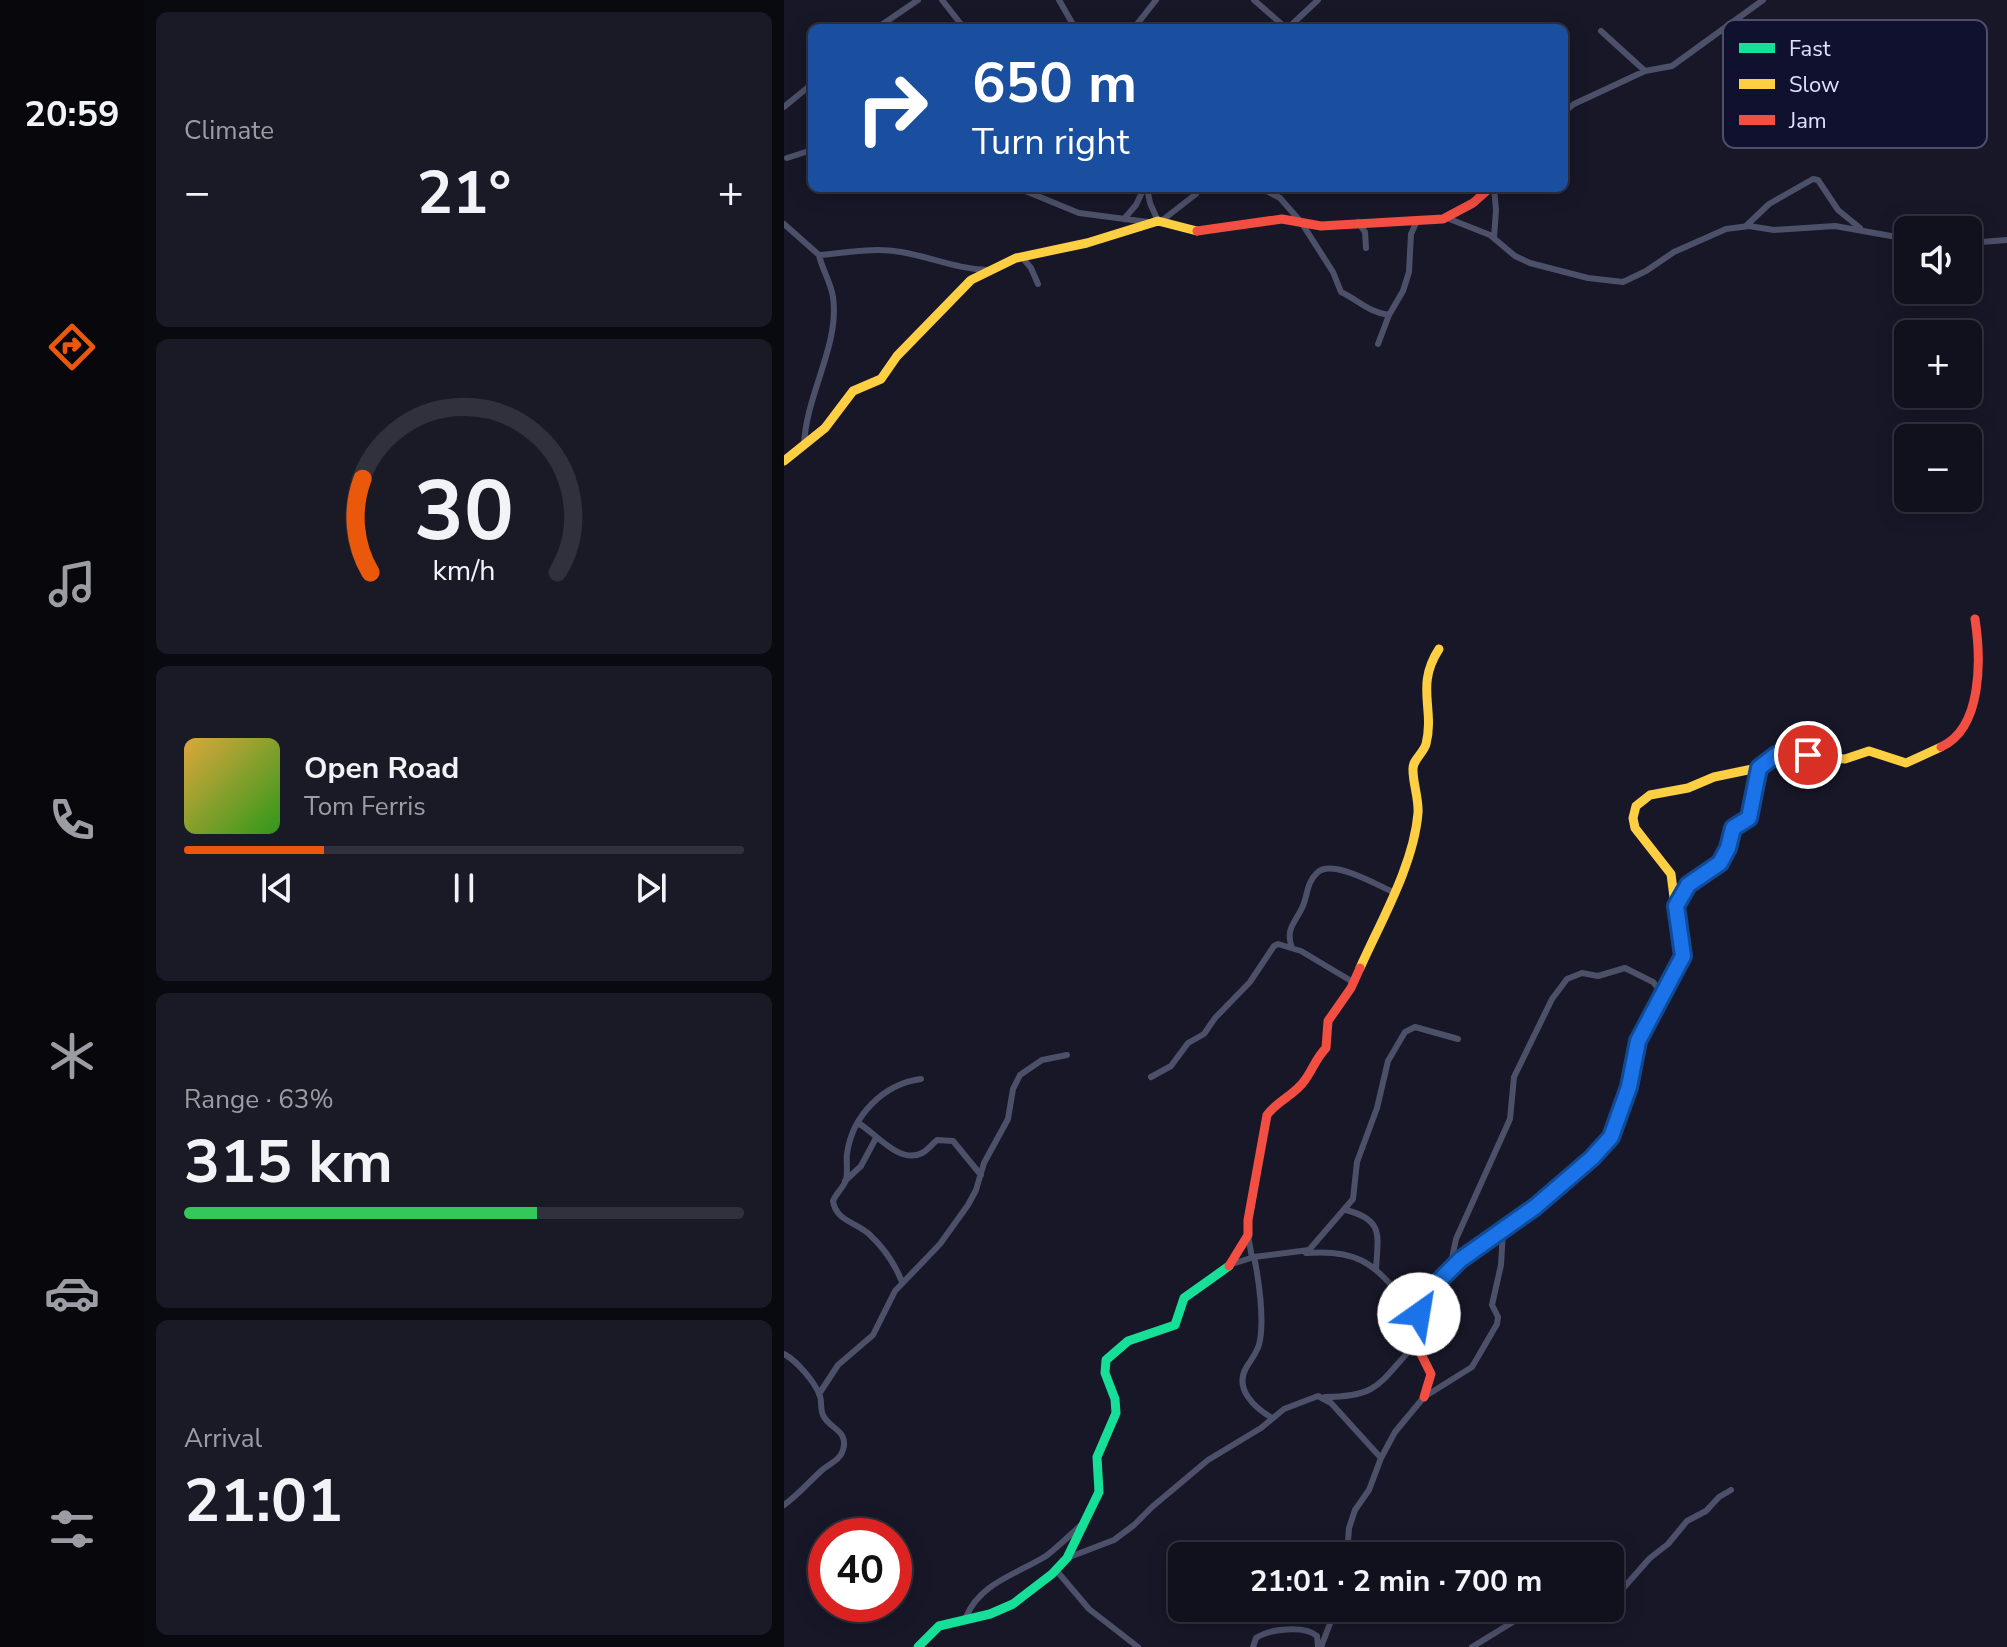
<!DOCTYPE html>
<html lang="en">
<head>
<meta charset="utf-8">
<style>
	body { margin:0; font-family:"Nunito Sans",sans-serif; background:#1a1a27; color:#f1f3f6; height:100vh; display:flex; flex-direction:column; font-size:30px; white-space:nowrap }
	* { box-sizing:border-box; margin:0 }
	p { font-size:26px; color:#9c9da4 }
	.icon { flex:none; width:44px; height:44px; fill:none; stroke:currentColor; stroke-width:2; stroke-linecap:round; stroke-linejoin:round }
	.map { position:relative; flex:1; overflow:hidden }
	.drawer { display:flex; flex-direction:column; gap:12px; padding:12px; background:#090910; width:640px }
	.drawer>* { flex:none }
	.hud { position:absolute; left:24px; top:24px; width:760px; height:168px; border-radius:12px; box-shadow:0 4px 20px #0003,0 0 0 2px #30313c; background:#1a4fa0; color:#fff; overflow:hidden }
	.buttons { position:absolute; left:1110px; top:216px; display:grid; gap:16px }
	.buttons a { display:grid; place-items:center; width:88px; height:88px; border-radius:12px; background:#11111e; box-shadow:0 4px 20px #0003,0 0 0 2px #30313c; font-size:40px }
	.speed { position:absolute; left:24px; top:1518px; display:flex; gap:16px; font-size:40px; font-weight:700; text-align:center }
	.speed>* { display:grid; place-content:center; width:104px; height:104px; border-radius:50%; background:#11111e; box-shadow:0 4px 20px #0003,0 0 0 2px #30313c; line-height:1 }
	.speed .limit { border:12px solid #d22; background:#fff; color:#111 }
	.pin { position:absolute; display:grid; place-items:center; width:68px; height:68px; color:#fff; margin:-34px; border:4px solid #fff; border-radius:50%; box-shadow:0 2px 8px #0007 }
	.me { position:absolute; width:88px; margin:-44px; rotate:32deg; stroke-linejoin:round; filter:drop-shadow(0 0 6px #0008) }
	.turn { display:flex; align-items:center; gap:28px; height:168px; padding:0 32px; font-size:36px }
	.turn .icon { width:104px; height:104px; stroke-width:2.5 }
	.turn b { display:block; font-size:56px; line-height:68px }
	.big { font-size:60px; font-weight:700; line-height:1.1 }
	.drawer .widget { flex:1; display:flex; flex-direction:column; justify-content:center; gap:12px; min-width:0; padding:0 28px; border-radius:12px; background:#1a1a27 }
	.drawer .dial { align-items:center; gap:0 }
	.dial svg { height:208px; overflow:visible; fill:none; stroke:#30313c; stroke-width:7; stroke-linecap:round; text-anchor:middle }
	.dial text { fill:#f1f3f6; stroke:none }
	.song { display:flex; align-items:center; gap:24px }
	.cover { width:96px; height:96px; border-radius:12px; background:linear-gradient(135deg,hsl(40 70% 55%),hsl(110 70% 35%)) }
	.played { height:8px; border-radius:4px; background:linear-gradient(90deg,#ea580c 25%,#30313c 25%) }
	.keys { display:flex; justify-content:space-around; direction:ltr }
	.heat { display:flex; justify-content:space-between; align-items:center; font-size:44px; direction:ltr }
	.charge { height:12px; border-radius:6px; background:linear-gradient(90deg,#34c759 63%,#30313c 0) }
	.trip { position:absolute; left:384px; top:1542px; width:456px; height:80px; border-radius:12px; background:#11111e; box-shadow:0 4px 20px #0003,0 0 0 2px #30313c; font-weight:700; line-height:80px; text-align:center }
	main { display:flex; flex:1; min-height:0 }
	.menu { display:flex; flex-direction:column; width:144px; justify-content:space-around; align-items:center; background:#07070c; color:#9c9da4 }
	.menu .icon { width:56px; height:56px }
	.menu .selected { color:#ea580c }
	.menu b { font-size:36px; color:#f1f3f6 }
	.map>svg:first-child { display:block }
	.lines { fill:none; stroke-linecap:round; stroke-linejoin:round }
	.street { stroke:#4c5069; stroke-width:6 }
	.fast { stroke:#16e098; stroke-width:9 }
	.slow { stroke:#ffcf43; stroke-width:9 }
	.jam { stroke:#f24e42; stroke-width:9 }
	.route-casing { stroke:#114b97; stroke-width:20 }
	.route { stroke:#1a73e8; stroke-width:14 }
	.key { fill:#10112f; stroke:#4e4f6d; stroke-width:2 }
	.key-label { font-size:22px; fill:#dee1ff }
</style>
</head>
<body>
<main>
<nav class="menu">
<b>20:59</b>
<svg class="icon selected" aria-label="directions" viewBox="0 0 24 24"><path d="M12 3l9 9-9 9-9-9zM9 14v-3h6M13 9l2 2-2 2"/></svg>
<svg class="icon" aria-label="music" viewBox="0 0 24 24"><path d="M9 18V5l10-2v13"/><circle cx="6" cy="18" r="3"/><circle cx="16" cy="16" r="3"/></svg>
<svg class="icon" aria-label="phone" viewBox="0 0 24 24"><path d="M5 4h4l2 5-3 2q2 4 5 5l2-3 5 2v4C11 20 4 13 5 4z"/></svg>
<svg class="icon" aria-label="climate" viewBox="0 0 24 24"><path d="M12 3v18M4 7l16 10M4 17L20 7"/></svg>
<svg class="icon" aria-label="car" viewBox="0 0 24 24"><path d="M5 17H2v-5l4-1 3-4h7l3 4 3 1v5h-3M9 17h6M6 11h13"/><circle cx="7" cy="17" r="2"/><circle cx="17" cy="17" r="2"/></svg>
<svg class="icon" aria-label="filters" viewBox="0 0 24 24"><path d="M4 7h16M4 17h16"/><circle cx="9" cy="7" r="2"/><circle cx="15" cy="17" r="2"/></svg>
</nav>
<section class="drawer">
<div class="widget"><p>Climate</p>
<div class="heat"><a>−</a><b class="big">21°</b><a>+</a></div>
</div>
<div class="widget dial"><svg viewBox="0 0 100 80">
<path d="M14 69A42 42 0 1 1 86 69"/>
<path d="M14 69A42 42 0 0 1 11 33" stroke="#ea580c"/>
<text x="50" y="56" font-size="32" font-weight="700">30</text>
<text x="50" y="72" font-size="11">km/h</text>
</svg></div>
<div class="widget">
<div class="song"><i class="cover"></i><div><b>Open Road</b><p>Tom Ferris</p></div></div>
<div class="played"></div>
<div class="keys"><svg class="icon" aria-label="previous" viewBox="0 0 24 24"><path d="M18 5L8 12l10 7zM5 5v14"/></svg><svg class="icon" aria-label="pause" viewBox="0 0 24 24"><path d="M8 5v14M16 5v14"/></svg><svg class="icon" aria-label="next" viewBox="0 0 24 24"><path d="M6 5l10 7-10 7zM19 5v14"/></svg></div>
</div>
<div class="widget"><p>Range · 63%</p><b class="big">315 km</b><div class="charge"></div></div>
<div class="widget"><p>Arrival</p><b class="big">21:01</b></div>
</section>
<div class="map">
<svg width="1223" height="1647" viewBox="0 0 1223 1647">
	<rect width="100%" height="100%" fill="#171728"/>
	<g class="lines">
		<path class="street" d="M158,0L180,28
			M275,0L291,28
			M470,0L502,28
			M93,28L134,0
			M350,28L372,0
			M504,28L534,0
			M817,31L861,71
			M0,107L28,84
			M780,112L790,104L861,71L888,66L979,0
			M3,158L28,150
			M234,188L295,213L364,222
			M363,188L366,203L374,221
			M477,188L496,198L517,222L549,272L557,292C574,300 586,313 605,315
			M663,218L706,235L731,256L746,263L804,278L839,282L862,271L890,252L942,229L965,226L990,230L1051,226L1124,239
			M340,219L352,205L360,188
			M376,222L412,194L415,188
			M574,222L581,232L582,248
			M0,224L35,255C63,253 89,247 117,252C147,257 173,269 204,270
			M962,226L985,204L1029,179L1034,180L1054,210L1076,228
			M710,238L712,210L710,188
			M1184,243L1223,240
			M238,257L247,268L254,284
			M594,344L605,315L619,291L625,272L627,234L633,221
			M20,445C22,394 56,345 49,297C47,283 38,269 35,255
			M892,906L904,885L936,863L944,848L949,828L965,818L975,768
			M508,948C501,929 511,923 518,908C524,896 522,883 533,873C547,858 593,885 609,892
			M367,1077L387,1066L404,1043L420,1034L431,1018L466,982L490,946L494,944L517,951L569,982
			M74,1123C91,1132 115,1165 138,1153C144,1150 148,1144 153,1140L169,1141L197,1175
			M61,1181L77,1166L92,1138
			M562,1210C600,1220 594,1235 592,1269
			M464,1235L468,1258
			M522,1253C588,1248 593,1274 635,1314
			M470,1257C475,1280 480,1318 476,1340C475,1351 467,1359 462,1368C450,1389 471,1408 488,1418
			M448,1264L470,1257L525,1250L569,1199L573,1162L593,1108L604,1061L621,1032L631,1027L674,1039
			M666,1268L672,1239L726,1119L730,1077L768,999L783,979L798,973L814,976L841,968L869,982L879,994
			M118,1282C111,1264 99,1247 85,1234C72,1222 52,1221 49,1201C52,1193 60,1187 62,1180C64,1172 62,1162 63,1154C68,1116 99,1084 137,1079
			M0,1354C13,1361 31,1382 36,1396C38,1402 36,1409 39,1415C45,1429 65,1430 59,1450C56,1461 44,1464 37,1471C24,1483 14,1495 0,1505
			M35,1394L54,1365L89,1335L111,1291L156,1244L184,1205L192,1190L200,1163L224,1119L229,1089L236,1075L258,1060L283,1055
			M541,1397C598,1397 596,1380 632,1344
			M563,1556L565,1528L571,1510L585,1490L597,1458L611,1432L640,1397L688,1367L713,1324L714,1317L708,1305L717,1265L719,1231
			M283,1558L330,1540L350,1525L368,1507L424,1460L477,1428L500,1409L534,1396L547,1403L597,1458
			M272,1570L305,1609L354,1647
			M826,1603L866,1558L884,1544L903,1521L922,1511L935,1497L947,1490
			M182,1617C196,1583 233,1574 262,1556C274,1547 285,1536 296,1526
			M469,1647L472,1638C485,1629 520,1625 533,1636L534,1647
			M537,1647L552,1608
			M688,1647L737,1617L788,1621L819,1608"/>
		<path class="fast" d="M134,1647L155,1626L206,1614L229,1604L268,1574L283,1558L315,1492L313,1457L332,1413L331,1399L321,1373L322,1360L344,1341L391,1325L400,1298L445,1266"/>
		<path class="slow" d="M0,461L41,428L69,391L97,379L113,356L187,280L232,258L303,243L374,221L413,231
			M576,968C597,921 630,864 634,813C635,799 629,784 629,770C628,760 639,754 642,744C651,708 631,686 655,649
			M887,979L898,959L887,874L851,828L849,818L852,806L866,795L904,788L930,777L978,767L992,755L1061,759L1085,751L1122,763L1157,747"/>
		<path class="jam" d="M413,231L498,219L537,226L659,219L689,203L706,188
			M1157,747C1199,728 1197,658 1191,619
			M445,1266L464,1235V1220L483,1115C493,1101 511,1095 521,1080C529,1069 532,1058 542,1048L544,1021L567,988L576,968
			M640,1397L647,1374L632,1344L631,1333L644,1295L676,1260L751,1207L823,1143L845,1087L854,1041L887,979"/>
	</g>
	<g class="lines">
		<defs>
			<path id="route" d="M635,1314L647,1289L676,1260L751,1207L808,1158L827,1137L845,1087L854,1041L899,956L892,906L904,885L936,863L944,848L949,828L965,818L975,768L992,755H1024"/>
		</defs>
		<use href="#route" class="route-casing"/>
		<use href="#route" class="route"/>
	</g>
	<rect x="939" y="20" width="264" height="128" rx="12" class="key"/>
	<rect x="955" y="43" width="36" height="10" fill="#16e098"/>
	<rect x="955" y="79" width="36" height="10" fill="#ffcf43"/>
	<rect x="955" y="115" width="36" height="10" fill="#f24e42"/>
	<g class="key-label">
		<text x="1005" y="56">Fast</text>
		<text x="1005" y="92">Slow</text>
		<text x="1005" y="128">Jam</text>
	</g>
</svg>
<div class="buttons">
<a><svg class="icon" aria-label="sound" viewBox="0 0 24 24"><path d="M4 9h4l5-4v14l-5-4H4zM17 9q2 3 0 6"/></svg></a>
<a>+</a>
<a>−</a>
</div>
<div class="speed"><div class="limit">40</div></div>
<div class="pin" style="left:1024px;top:755px;background:#d93025"><svg class="icon" aria-label="arrive" viewBox="0 0 24 24"><path d="M6 21V4h12l-3 4 3 4H6"/></svg></div>
<svg class="me" style="left:635px;top:1314px" viewBox="-20 -20 40 40"><circle r="19" fill="#fff"/><path d="M0-13L10 11 0 6-10 11z" fill="#1a73e8"/></svg>
<div class="trip">21:01 · 2 min · 700 m</div>
<div class="hud">
<div class="turn"><svg class="icon" aria-label="right" viewBox="0 0 24 24"><path d="M7 20v-9h11M14 6l5 5-5 5"/></svg><div><b>650 m</b>Turn right</div></div>
</div>
</div>
</main>
</body>
</html>
